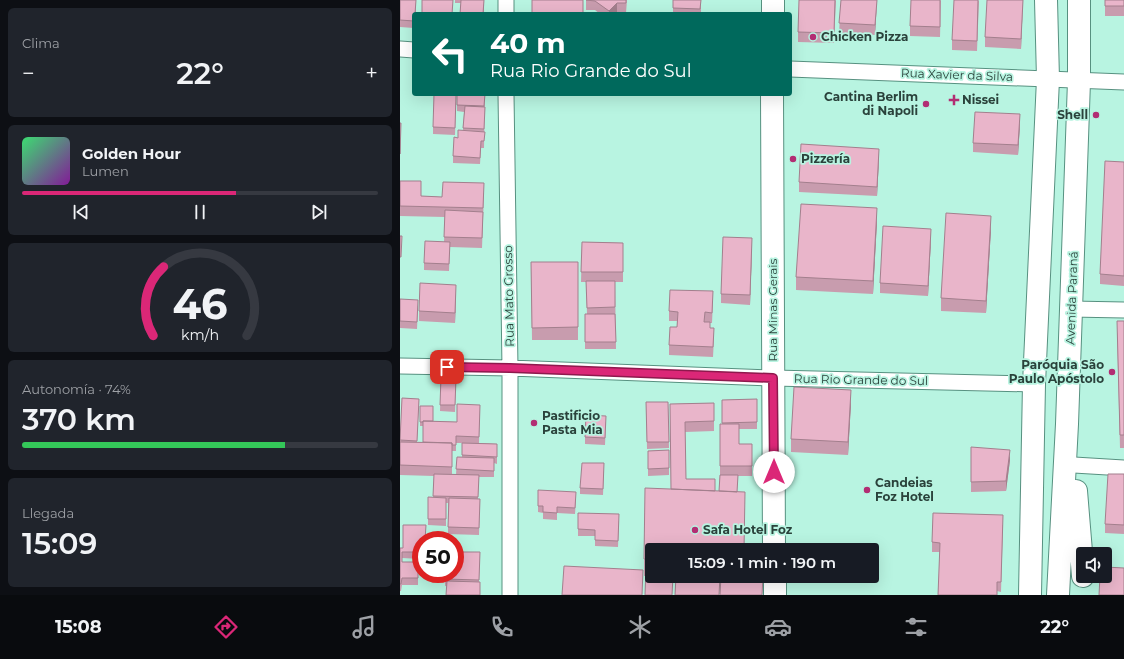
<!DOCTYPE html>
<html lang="es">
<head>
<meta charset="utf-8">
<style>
	body { margin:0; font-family:Montserrat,sans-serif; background:#20242c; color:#f1f3f6; height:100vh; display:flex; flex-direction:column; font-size:15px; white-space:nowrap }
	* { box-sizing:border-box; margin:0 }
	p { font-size:13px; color:#9ea1a6 }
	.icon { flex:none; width:22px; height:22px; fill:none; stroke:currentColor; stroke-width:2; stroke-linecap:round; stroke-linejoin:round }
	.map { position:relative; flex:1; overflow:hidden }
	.details { display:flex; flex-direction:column; gap:8px; padding:8px; background:#0d0f14; width:400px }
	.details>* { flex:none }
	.hud { position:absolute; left:12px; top:12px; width:380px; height:84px; border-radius:4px; box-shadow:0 4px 16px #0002; background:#00695c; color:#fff; overflow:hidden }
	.buttons { position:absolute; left:676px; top:547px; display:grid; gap:8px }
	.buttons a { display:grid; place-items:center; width:36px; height:36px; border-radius:4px; background:#171b24; box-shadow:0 4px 16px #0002; font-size:20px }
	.speed { position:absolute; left:12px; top:531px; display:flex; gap:8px; font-size:20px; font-weight:700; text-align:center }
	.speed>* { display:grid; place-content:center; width:52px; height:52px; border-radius:50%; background:#171b24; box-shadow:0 4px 16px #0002; line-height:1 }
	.speed .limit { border:6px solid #d22; background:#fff; color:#111 }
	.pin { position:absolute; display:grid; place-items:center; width:34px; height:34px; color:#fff; margin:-17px; border-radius:8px; box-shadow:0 2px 6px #0006 }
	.me { position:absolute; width:44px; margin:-22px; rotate:0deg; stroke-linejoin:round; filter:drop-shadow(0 0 3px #0008) }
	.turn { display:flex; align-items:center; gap:14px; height:84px; padding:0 12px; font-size:18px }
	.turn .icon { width:52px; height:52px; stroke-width:2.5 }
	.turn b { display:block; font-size:28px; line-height:34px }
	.big { font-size:30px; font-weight:600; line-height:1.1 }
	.details .tile { flex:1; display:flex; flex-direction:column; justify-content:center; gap:6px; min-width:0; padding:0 14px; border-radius:6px; background:#20242c }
	.details .dial { align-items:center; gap:0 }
	.dial svg { height:104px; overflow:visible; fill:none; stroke:#363941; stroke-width:7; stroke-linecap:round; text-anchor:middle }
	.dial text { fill:#f1f3f6; stroke:none }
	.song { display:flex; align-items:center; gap:12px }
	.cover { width:48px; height:48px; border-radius:6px; background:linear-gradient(135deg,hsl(140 70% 55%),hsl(290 70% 35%)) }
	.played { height:4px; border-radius:2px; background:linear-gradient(90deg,#db2777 60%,#363941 60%) }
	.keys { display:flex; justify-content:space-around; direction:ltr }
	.heat { display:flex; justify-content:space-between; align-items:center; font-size:22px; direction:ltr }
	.charge { height:6px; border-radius:3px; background:linear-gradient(90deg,#34c759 74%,#363941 0) }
	.trip { position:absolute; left:245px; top:543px; width:234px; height:40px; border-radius:4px; background:#171b24; box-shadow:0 4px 16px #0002; font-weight:600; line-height:40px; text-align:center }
	.menu { display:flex; height:64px; justify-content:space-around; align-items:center; background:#090b0e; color:#9ea1a6 }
	.menu .icon { width:28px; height:28px }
	.menu .active { color:#db2777 }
	.menu b { font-size:18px; color:#f1f3f6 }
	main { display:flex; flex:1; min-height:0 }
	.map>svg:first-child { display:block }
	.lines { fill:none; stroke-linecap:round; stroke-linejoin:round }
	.street-casing { stroke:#579180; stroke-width:17 }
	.secondary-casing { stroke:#579180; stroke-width:24 }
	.primary-casing { stroke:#579180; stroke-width:24 }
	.street { stroke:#fff; stroke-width:15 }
	.secondary { stroke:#fff; stroke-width:22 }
	.primary { stroke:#fff; stroke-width:22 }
	.wall { fill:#c89cae; fill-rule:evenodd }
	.shaded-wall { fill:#a37f8d }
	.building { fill:#e9b5ca; stroke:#a37f8d }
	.route-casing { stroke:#8e194d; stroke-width:10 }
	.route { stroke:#db2777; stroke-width:7 }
	.poi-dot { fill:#b22d73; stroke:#b8f4e1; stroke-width:1.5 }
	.labels { text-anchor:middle; stroke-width:3.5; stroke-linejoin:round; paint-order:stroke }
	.poi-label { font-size:12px; font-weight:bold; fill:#2a423b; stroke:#b8f4e1; text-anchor:start }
	.street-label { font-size:12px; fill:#2a423b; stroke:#b8f4e1 }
</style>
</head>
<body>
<main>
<section class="details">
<div class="tile"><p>Clima</p>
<div class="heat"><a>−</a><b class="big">22°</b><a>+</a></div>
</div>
<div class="tile">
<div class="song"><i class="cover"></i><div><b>Golden Hour</b><p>Lumen</p></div></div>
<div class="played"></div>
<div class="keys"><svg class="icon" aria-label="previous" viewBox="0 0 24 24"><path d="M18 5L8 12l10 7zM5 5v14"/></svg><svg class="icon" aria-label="pause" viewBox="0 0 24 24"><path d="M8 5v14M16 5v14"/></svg><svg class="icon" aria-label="next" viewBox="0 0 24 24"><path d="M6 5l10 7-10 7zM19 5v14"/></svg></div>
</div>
<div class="tile dial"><svg viewBox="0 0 100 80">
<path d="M14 69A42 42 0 1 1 86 69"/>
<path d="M14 69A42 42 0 0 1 22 16" stroke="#db2777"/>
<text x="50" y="56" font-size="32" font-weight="700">46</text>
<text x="50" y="72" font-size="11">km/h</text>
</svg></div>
<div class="tile"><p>Autonomía · 74%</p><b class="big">370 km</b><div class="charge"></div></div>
<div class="tile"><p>Llegada</p><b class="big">15:09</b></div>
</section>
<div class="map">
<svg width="724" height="595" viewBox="0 0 724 595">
	<rect width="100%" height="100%" fill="#b8f4e1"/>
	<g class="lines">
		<defs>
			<path id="street" d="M106,14V0
				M0,49L14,50
				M390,69L724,82
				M106,94L110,368V595
				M671,309L724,310
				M0,366L110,368L373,378L634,384
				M674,465L724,468"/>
			<path id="secondary" d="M373,14V0
				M372,94L374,550
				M375,576V595"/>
			<path id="primary" d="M676,491L683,576
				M630,595L634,384L648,79L646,0
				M658,595L667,424L679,81V0"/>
		</defs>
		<use href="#street" class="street-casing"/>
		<use href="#secondary" class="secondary-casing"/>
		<use href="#primary" class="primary-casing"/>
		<use href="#street" class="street"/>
		<use href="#secondary" class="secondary"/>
		<use href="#primary" class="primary"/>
	</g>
	<path class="wall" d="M0,0H16V14H14V28L0,27Z
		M55,0H84V14H60L61,3H55Z
		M186,0H227L226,13L217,12L215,14H200L195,10H186Z
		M273,0H301V14H273Z
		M436,0L434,43L398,42V32Z
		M441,0H477L475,35L439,33Z
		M541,0L540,37L510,36V26Z
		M579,0L577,51L552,50V40Z
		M623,0L621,49L585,47V37Z
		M705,0H724V16H705Z
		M85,94L84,148H81L80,164L53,163V156L58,138L63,130L64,112L57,111V105Z
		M56,102L55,135L33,134V127Z
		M620,124L618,155L573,152V143Z
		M479,158L477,196L399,192V182Z
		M724,162V286L700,284V274Z
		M0,181L21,196L42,197L84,193L82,248L50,247L49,271L24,270V263L44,242L45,217L0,216Z
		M477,221L473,294L396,290V277Z
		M591,229L586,313L541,311V298Z
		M531,239L528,296L480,293V283Z
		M182,242L223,243V282H215L216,349H185V314H187L186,282H181Z
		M352,248L350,305L321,303V294Z
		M131,262H178V340H132Z
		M56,295L55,323L19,321V311Z
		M0,299L18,306L17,329L0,328Z
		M313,301L312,323H310V328L314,338L313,357L269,355V345L277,327V321H269V311Z
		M724,321V448H720L717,334Z
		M41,377L56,378L55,412L40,411Z
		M2,398L19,399L17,442H23V426H20V406L33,421L57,422L80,405L79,443L97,444V464L94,463V477H79L78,499H80L79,535L48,534V503H46V526L28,525V497H33L34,476L0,475V442ZM56,443H62V457H57L56,475L52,474V451H56Z
		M357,399V429H339V444H352V476H338L337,492L345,510L252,550V576H363L362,595H320L321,578H320L319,595H275L276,577L244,576V559L271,489L270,404L314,403V431L285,432L286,479L315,491H319L320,475V424H322V400Z
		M246,402H268L269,448L247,449Z
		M451,403L448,455L391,452V439Z
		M206,422L205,445L185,444V437Z
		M571,447L610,460L606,491L571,492Z
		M269,450V475L248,476V451Z
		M204,470L203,495L180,494V488Z
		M724,474V534L705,533V524Z
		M176,499L175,514L157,513V520L143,519V513L138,512V506Z
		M219,521L218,547L195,546V536H178V529Z
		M603,525L601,592L597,591V595H538L540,552H532V542Z
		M21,540V559L2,558V562H18V585H2L1,591H0V548H3Z
		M80,552L79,582L45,586V574Z"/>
	<path class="shaded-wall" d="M477,0L475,35V25Z
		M623,0L621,49V39Z
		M217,3V12L215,14H209V11Z
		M620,114V124L618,155V145Z
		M479,149V158L477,196V187Z
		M477,208V221L473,294V281Z
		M591,216V229L586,313V301Z
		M531,229V239L528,296V286Z
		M352,238V248L350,305V295Z
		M56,285V295L55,323V313Z
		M451,390V403L448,455V442Z
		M610,450V460L606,491V481Z"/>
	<path class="building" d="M0,0H16L15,14H14V21L0,20Z
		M22,0H53L52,14H22Z
		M61,0H84L83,14H60Z
		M132,0H183V14H132Z
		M186,0H226V3H217L209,11L195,1Z
		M273,0H301L300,9L273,8Z
		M399,0H435L434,33L398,32Z
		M441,0H477L475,25L439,23Z
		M511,0H540V27L510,26Z
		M554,0H578L577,41L552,40Z
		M587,0H623L621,39L585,37Z
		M705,0H724V6H705Z
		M34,94L56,95L55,128L33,127Z
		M57,94H85L84,106L57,105Z
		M65,106L85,107L84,129L63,128Z
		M575,112L620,114L618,145L573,143Z
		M0,123H1L0,154Z
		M58,130L85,132L84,141H81L80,158L53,156L54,137L58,138Z
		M401,144L479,149L477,187L399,182Z
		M705,161L724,162V276L700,274Z
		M0,181H21V196L42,197L43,182L84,183L83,208L0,206Z
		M401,204L477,208L473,281L396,277Z
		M45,210L83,212L82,238L44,237Z
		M546,213L591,216L586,301L541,298Z
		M483,226L531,229L528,286L480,283Z
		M0,236H2L1,257H0Z
		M323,237L352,238L350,295L321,294Z
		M25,241L50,242L49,264L24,263Z
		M182,242L223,243V272H181Z
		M131,262H178V327L132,328Z
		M186,281H215V307L187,308Z
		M20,283L56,285L55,313L19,311Z
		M270,290L313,291L312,313L305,312L304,322H310V328H314L313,347L269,345L270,327H277L278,312L269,311Z
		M0,299L18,300L17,322L0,321Z
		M185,314H215L216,342H185Z
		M717,321H724V435H720Z
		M41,377L56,378L55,405H40Z
		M394,387L451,390L448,442L391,439Z
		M2,398L19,399L17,441L0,440Z
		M357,399V422L322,423V400Z
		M246,402H268L269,442H247Z
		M314,403V421L285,422L286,479H315V491L271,489L270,404Z
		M57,404L80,405L79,437L56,436V445H52V443L23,442V421L57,422Z
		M20,406H33V421H23V422H20Z
		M186,415L206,416L205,438L185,437Z
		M320,424H339V444H352V466H320Z
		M0,442L52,443V467L0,465Z
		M62,443L97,444V457L62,455Z
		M571,447L610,450L606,481L571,482Z
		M269,450V468L248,469V451Z
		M57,457L94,458V471L56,469Z
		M182,463H204L203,489L180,488Z
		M34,474L79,475L78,497L33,496Z
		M708,474H724V525L705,524Z
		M320,475H338L337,492L319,491Z
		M245,488L345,492L344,550H252V559H244Z
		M138,490L176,492L175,508L157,507V513L143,512V506H138Z
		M28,497L46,498V519H28Z
		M49,498L80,499L79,528L48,527Z
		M178,513L219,514L218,541L195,540V530L178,529Z
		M533,513L603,515L601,582H597V595H538L540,543L532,542Z
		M3,525H26L25,540H21V552H2V562H18V578H2L1,584H0V548H3Z
		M55,552H80L79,580L45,579V574H55Z
		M164,566L243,570L242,595H162Z
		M705,567L724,568V595H699L700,576H705Z
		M246,568H252V576H273L272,595H245Z
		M276,576H320L319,595H275Z
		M321,576H363L362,595H320Z
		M47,581L80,582V595H46Z"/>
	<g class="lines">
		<defs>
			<path id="route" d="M47,367L110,368L373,378L374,472"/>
		</defs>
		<use href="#route" class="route-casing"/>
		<use href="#route" class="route"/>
	</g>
	<g class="poi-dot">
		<circle cx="413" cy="37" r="4"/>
		<path d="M552 94h4v4h4v4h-4v4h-4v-4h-4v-4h4z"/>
		<circle cx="526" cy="104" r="4"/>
		<circle cx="696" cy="115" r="4"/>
		<circle cx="393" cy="159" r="4"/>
		<circle cx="712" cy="372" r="4"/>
		<circle cx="134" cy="423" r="4"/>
		<circle cx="467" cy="490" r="4"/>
		<circle cx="295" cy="530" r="4"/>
	</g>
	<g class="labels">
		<g class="poi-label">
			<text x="421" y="41">Chicken Pizza</text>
			<text x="518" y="101" text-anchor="end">Cantina Berlim<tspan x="518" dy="14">di Napoli</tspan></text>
			<text x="562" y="104">Nissei</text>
			<text x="688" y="119" text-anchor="end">Shell</text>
			<text x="401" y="163">Pizzería</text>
			<text x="704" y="369" text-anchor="end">Paróquia São<tspan x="704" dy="14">Paulo Apóstolo</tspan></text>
			<text x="142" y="420">Pastificio<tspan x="142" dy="14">Pasta Mia</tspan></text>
			<text x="475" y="487">Candeias<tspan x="475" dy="14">Foz Hotel</tspan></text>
			<text x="303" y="534">Safa Hotel Foz</text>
		</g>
		<g class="street-label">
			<text transform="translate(557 75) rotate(2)" y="4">Rua Xavier da Silva</text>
			<text transform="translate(109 296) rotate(-91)" y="4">Rua Mato Grosso</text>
			<text transform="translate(672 298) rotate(-88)" y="4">Avenida Paraná</text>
			<text transform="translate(373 310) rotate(-90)" y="4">Rua Minas Gerais</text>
			<text transform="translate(461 380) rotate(1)" y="4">Rua Rio Grande do Sul</text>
		</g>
	</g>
</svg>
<div class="buttons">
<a><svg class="icon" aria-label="sound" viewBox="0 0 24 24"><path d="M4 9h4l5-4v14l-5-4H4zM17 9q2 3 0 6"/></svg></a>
</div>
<div class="speed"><div class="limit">50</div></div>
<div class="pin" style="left:47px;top:367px;background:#d93025"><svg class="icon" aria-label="arrive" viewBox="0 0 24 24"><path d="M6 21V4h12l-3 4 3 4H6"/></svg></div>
<svg class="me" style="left:374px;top:472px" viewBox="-20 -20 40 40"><circle r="19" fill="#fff"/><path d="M0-13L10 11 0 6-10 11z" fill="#db2777"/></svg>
<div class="trip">15:09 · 1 min · 190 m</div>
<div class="hud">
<div class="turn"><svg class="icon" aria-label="left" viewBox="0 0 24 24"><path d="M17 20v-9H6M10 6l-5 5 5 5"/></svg><div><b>40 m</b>Rua Rio Grande do Sul</div></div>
</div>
</div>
</main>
<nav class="menu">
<b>15:08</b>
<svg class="icon active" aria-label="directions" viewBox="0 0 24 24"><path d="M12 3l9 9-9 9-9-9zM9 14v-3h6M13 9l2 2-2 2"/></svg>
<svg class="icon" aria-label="music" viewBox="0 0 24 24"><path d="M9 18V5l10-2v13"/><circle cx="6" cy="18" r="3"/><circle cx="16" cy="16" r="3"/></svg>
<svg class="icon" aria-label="phone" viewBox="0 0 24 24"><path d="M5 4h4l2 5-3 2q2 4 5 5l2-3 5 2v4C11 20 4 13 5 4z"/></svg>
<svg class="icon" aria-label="climate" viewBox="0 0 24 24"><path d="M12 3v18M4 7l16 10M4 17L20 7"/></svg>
<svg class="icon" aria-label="car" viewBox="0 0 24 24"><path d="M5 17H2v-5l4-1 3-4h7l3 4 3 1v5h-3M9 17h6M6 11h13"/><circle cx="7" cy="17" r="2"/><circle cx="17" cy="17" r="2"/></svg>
<svg class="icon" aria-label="filters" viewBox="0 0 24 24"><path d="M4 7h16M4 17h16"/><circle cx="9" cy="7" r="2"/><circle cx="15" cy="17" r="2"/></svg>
<b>22°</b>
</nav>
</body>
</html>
